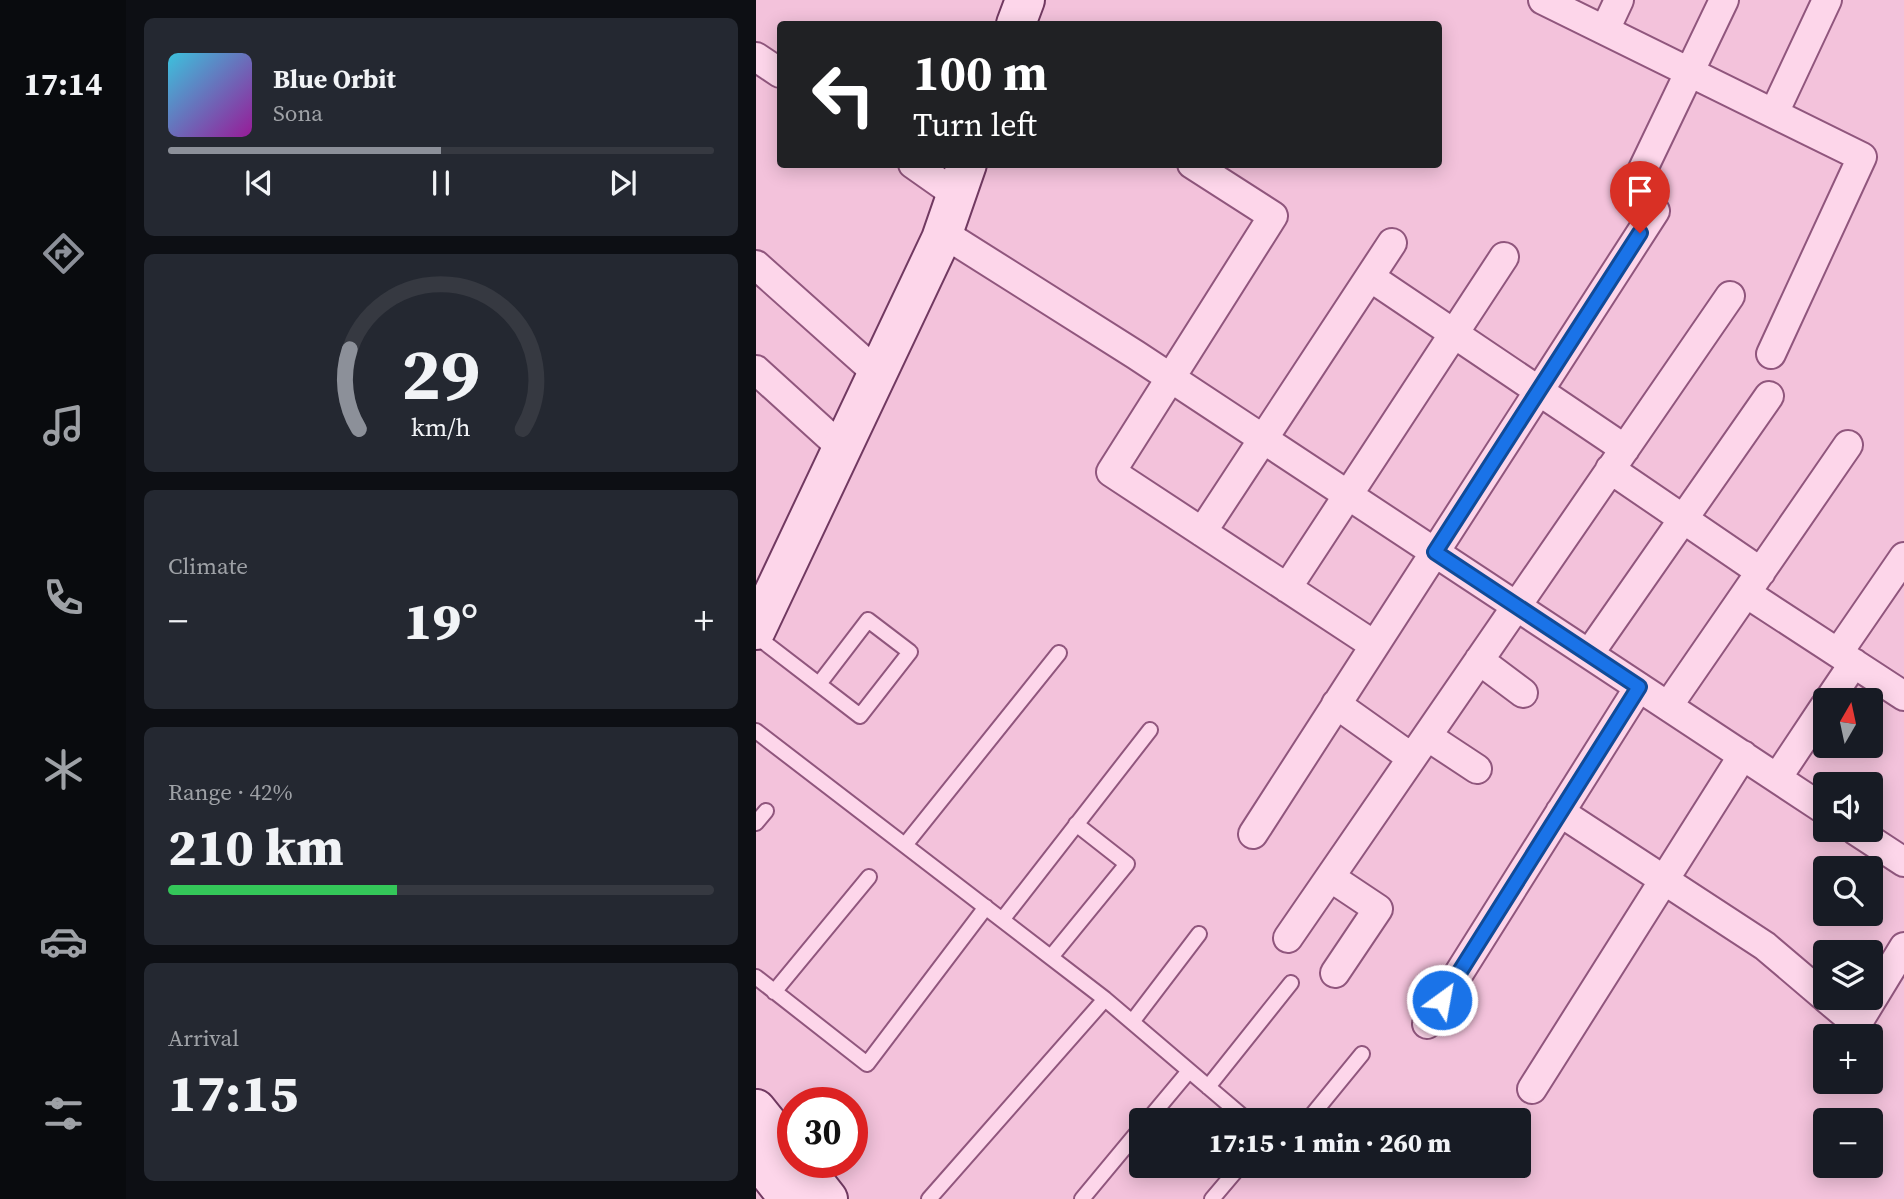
<!DOCTYPE html>
<html lang="en">
<head>
<meta charset="utf-8">
<style>
	body { margin:0; font-family:"Source Serif 4",serif; background:#242831; color:#f1f3f6; height:100vh; display:flex; flex-direction:column; font-size:26px; white-space:nowrap }
	* { box-sizing:border-box; margin:0 }
	p { font-size:23px; color:#9ea1a6 }
	.icon { flex:none; width:38px; height:38px; fill:none; stroke:currentColor; stroke-width:2; stroke-linecap:round; stroke-linejoin:round }
	.map { position:relative; flex:1; overflow:hidden }
	.sheet { display:flex; flex-direction:column; gap:18px; padding:18px; background:#0d0f14; width:630px }
	.sheet>* { flex:none }
	.banner { position:absolute; left:21px; top:21px; width:665px; height:147px; border-radius:7px; box-shadow:0 4px 18px #0003; background:#202124; color:#fff; overflow:hidden }
	.needle { width:46px; rotate:9deg }
	.fabs { position:absolute; left:1057px; top:688px; display:grid; gap:14px }
	.fabs a { display:grid; place-items:center; width:70px; height:70px; border-radius:7px; background:#171b24; box-shadow:0 4px 18px #0003; font-size:35px }
	.speed { position:absolute; left:21px; top:1087px; display:flex; gap:14px; font-size:35px; font-weight:700; text-align:center }
	.speed>* { display:grid; place-content:center; width:91px; height:91px; border-radius:50%; background:#171b24; box-shadow:0 4px 18px #0003; line-height:1 }
	.speed .limit { border:10px solid #d22; background:#fff; color:#111 }
	.pin { position:absolute; display:grid; place-items:center; width:60px; height:60px; color:#fff; margin:-72px -30px; border-radius:50% 50% 50% 0; rotate:-45deg; box-shadow:0 0 7px #0007 }
	.pin .icon { rotate:45deg }
	.me { position:absolute; width:77px; margin:-38px; rotate:32deg; stroke-linejoin:round; filter:drop-shadow(0 0 5px #0008) }
	.turn { display:flex; align-items:center; gap:24px; height:147px; padding:0 21px; font-size:32px }
	.turn .icon { width:91px; height:91px; stroke-width:2.5 }
	.turn b { display:block; font-size:49px; line-height:60px }
	.big { font-size:52px; font-weight:800; line-height:1.1 }
	.sheet .tile { flex:1; display:flex; flex-direction:column; justify-content:center; gap:10px; min-width:0; padding:0 24px; border-radius:10px; background:#242831 }
	.sheet .dial { align-items:center; gap:0 }
	.dial svg { height:182px; overflow:visible; fill:none; stroke:#363941; stroke-width:7; stroke-linecap:round; text-anchor:middle }
	.dial text { fill:#f1f3f6; stroke:none }
	.song { display:flex; align-items:center; gap:21px }
	.cover { width:84px; height:84px; border-radius:10px; background:linear-gradient(135deg,hsl(190 70% 55%),hsl(300 70% 35%)) }
	.played { height:7px; border-radius:4px; background:linear-gradient(90deg,#8c9099 50%,#363941 50%) }
	.keys { display:flex; justify-content:space-around; direction:ltr }
	.heat { display:flex; justify-content:space-between; align-items:center; font-size:38px; direction:ltr }
	.charge { height:10px; border-radius:5px; background:linear-gradient(90deg,#34c759 42%,#363941 0) }
	.trip { position:absolute; left:373px; top:1108px; width:402px; height:70px; border-radius:7px; background:#171b24; box-shadow:0 4px 18px #0003; font-weight:800; line-height:70px; text-align:center }
	main { display:flex; flex:1; min-height:0 }
	.dock { display:flex; flex-direction:column; width:126px; justify-content:space-around; align-items:center; background:#090b0e; color:#9ea1a6 }
	.dock .icon { width:49px; height:49px }
	.dock .on { color:#8c9099 }
	.dock b { font-size:32px; color:#f1f3f6 }
	.map>svg:first-child { display:block }
	.lines { fill:none; stroke-linecap:round; stroke-linejoin:round }
	.lane-casing { stroke:#90567d; stroke-width:18 }
	.street-casing { stroke:#90567d; stroke-width:32 }
	.secondary-casing { stroke:#713961; stroke-width:42 }
	.lane { stroke:#fdd6ea; stroke-width:14 }
	.street { stroke:#fdd6ea; stroke-width:28 }
	.secondary { stroke:#fdd6ea; stroke-width:38 }
	.route-casing { stroke:#114b97; stroke-width:18 }
	.route { stroke:#1a73e8; stroke-width:12 }
</style>
</head>
<body>
<main>
<nav class="dock">
<b>17:14</b>
<svg class="icon on" aria-label="directions" viewBox="0 0 24 24"><path d="M12 3l9 9-9 9-9-9zM9 14v-3h6M13 9l2 2-2 2"/></svg>
<svg class="icon" aria-label="music" viewBox="0 0 24 24"><path d="M9 18V5l10-2v13"/><circle cx="6" cy="18" r="3"/><circle cx="16" cy="16" r="3"/></svg>
<svg class="icon" aria-label="phone" viewBox="0 0 24 24"><path d="M5 4h4l2 5-3 2q2 4 5 5l2-3 5 2v4C11 20 4 13 5 4z"/></svg>
<svg class="icon" aria-label="climate" viewBox="0 0 24 24"><path d="M12 3v18M4 7l16 10M4 17L20 7"/></svg>
<svg class="icon" aria-label="car" viewBox="0 0 24 24"><path d="M5 17H2v-5l4-1 3-4h7l3 4 3 1v5h-3M9 17h6M6 11h13"/><circle cx="7" cy="17" r="2"/><circle cx="17" cy="17" r="2"/></svg>
<svg class="icon" aria-label="filters" viewBox="0 0 24 24"><path d="M4 7h16M4 17h16"/><circle cx="9" cy="7" r="2"/><circle cx="15" cy="17" r="2"/></svg>
</nav>
<section class="sheet">
<div class="tile">
<div class="song"><i class="cover"></i><div><b>Blue Orbit</b><p>Sona</p></div></div>
<div class="played"></div>
<div class="keys"><svg class="icon" aria-label="previous" viewBox="0 0 24 24"><path d="M18 5L8 12l10 7zM5 5v14"/></svg><svg class="icon" aria-label="pause" viewBox="0 0 24 24"><path d="M8 5v14M16 5v14"/></svg><svg class="icon" aria-label="next" viewBox="0 0 24 24"><path d="M6 5l10 7-10 7zM19 5v14"/></svg></div>
</div>
<div class="tile dial"><svg viewBox="0 0 100 80">
<path d="M14 69A42 42 0 1 1 86 69"/>
<path d="M14 69A42 42 0 0 1 10 34" stroke="#8c9099"/>
<text x="50" y="56" font-size="32" font-weight="700">29</text>
<text x="50" y="72" font-size="11">km/h</text>
</svg></div>
<div class="tile"><p>Climate</p>
<div class="heat"><a>−</a><b class="big">19°</b><a>+</a></div>
</div>
<div class="tile"><p>Range · 42%</p><b class="big">210 km</b><div class="charge"></div></div>
<div class="tile"><p>Arrival</p><b class="big">17:15</b></div>
</section>
<div class="map">
<svg width="1148" height="1199" viewBox="0 0 1148 1199">
	<rect width="100%" height="100%" fill="#f3c2db"/>
	<g class="lines">
		<defs>
			<path id="lane" d="M0,636L104,716L154,652L112,620L63,684
				M0,731L349,999L491,1120
				M0,823L10,811
				M149,845L303,653
				M246,920L394,730
				M295,957L371,864L320,824
				M0,977L111,1064L230,907
				M18,992L113,877
				M376,1022L443,934
				M452,1087L535,983
				M392,1120L433,1071
				M552,1120L606,1054
				M173,1199L349,999
				M326,1199L385,1128
				M456,1199L484,1166"/>
			<path id="street" d="M787,0L1106,157L1015,354
				M849,30L863,0
				M0,57L24,73
				M1018,113L1071,0
				M157,164L201,195
				M436,164L517,216L355,472L618,645
				M875,194L968,0
				M187,233L380,355L1069,810
				M0,265L122,374
				M614,277L869,449
				M0,370L87,449
				M854,469L1005,572
				M446,532L636,243
				M531,588L748,257
				M990,593L1148,696
				M1082,653L1148,557
				M833,654L1013,396
				M723,660L767,693
				M1073,700L1098,663
				M580,704L656,758
				M912,706L1092,445
				M671,736L721,769
				M1021,778L1069,706
				M804,812L1009,946L1069,997
				M1099,830L1148,862
				M497,834L899,211
				M574,877L622,909L579,973
				M532,938L974,296
				M1070,998L1101,1024L1148,947
				M671,1024L883,687
				M776,1089L987,755"/>
			<path id="secondary" d="M260,24L269,0
				M0,630L185,239L211,164
				M0,1109L37,1155
				M0,1157L33,1199
				M43,1162L72,1199"/>
		</defs>
		<use href="#lane" class="lane-casing"/>
		<use href="#street" class="street-casing"/>
		<use href="#secondary" class="secondary-casing"/>
		<use href="#lane" class="lane"/>
		<use href="#street" class="street"/>
		<use href="#secondary" class="secondary"/>
	</g>
	<g class="lines">
		<defs>
			<path id="route" d="M686,1000L883,687L679,552L884,233"/>
		</defs>
		<use href="#route" class="route-casing"/>
		<use href="#route" class="route"/>
	</g>
</svg>
<div class="fabs">
<a><svg class="needle" viewBox="-14 -14 28 28"><path d="M0-13l5 13h-10z" fill="#e53935"/><path d="M0 13l5-13h-10z" fill="#9ea1a6"/></svg></a>
<a><svg class="icon" aria-label="sound" viewBox="0 0 24 24"><path d="M4 9h4l5-4v14l-5-4H4zM17 9q2 3 0 6"/></svg></a>
<a><svg class="icon" aria-label="search" viewBox="0 0 24 24"><circle cx="10" cy="10" r="6"/><path d="M15 15l6 6"/></svg></a>
<a><svg class="icon" aria-label="layers" viewBox="0 0 24 24"><path d="M12 4l9 5-9 5-9-5zM3 14l9 5 9-5"/></svg></a>
<a>+</a>
<a>−</a>
</div>
<div class="speed"><div class="limit">30</div></div>
<div class="pin" style="left:884px;top:233px;background:#d93025"><svg class="icon" aria-label="arrive" viewBox="0 0 24 24"><path d="M6 21V4h12l-3 4 3 4H6"/></svg></div>
<svg class="me" style="left:686px;top:1000px" viewBox="-20 -20 40 40"><circle r="17" fill="#1a73e8" stroke="#fff" stroke-width="3"/><path d="M0-11L8 9 0 5-8 9z" fill="#fff"/></svg>
<div class="trip">17:15 · 1 min · 260 m</div>
<div class="banner">
<div class="turn"><svg class="icon" aria-label="left" viewBox="0 0 24 24"><path d="M17 20v-9H6M10 6l-5 5 5 5"/></svg><div><b>100 m</b>Turn left</div></div>
</div>
</div>
</main>
</body>
</html>
